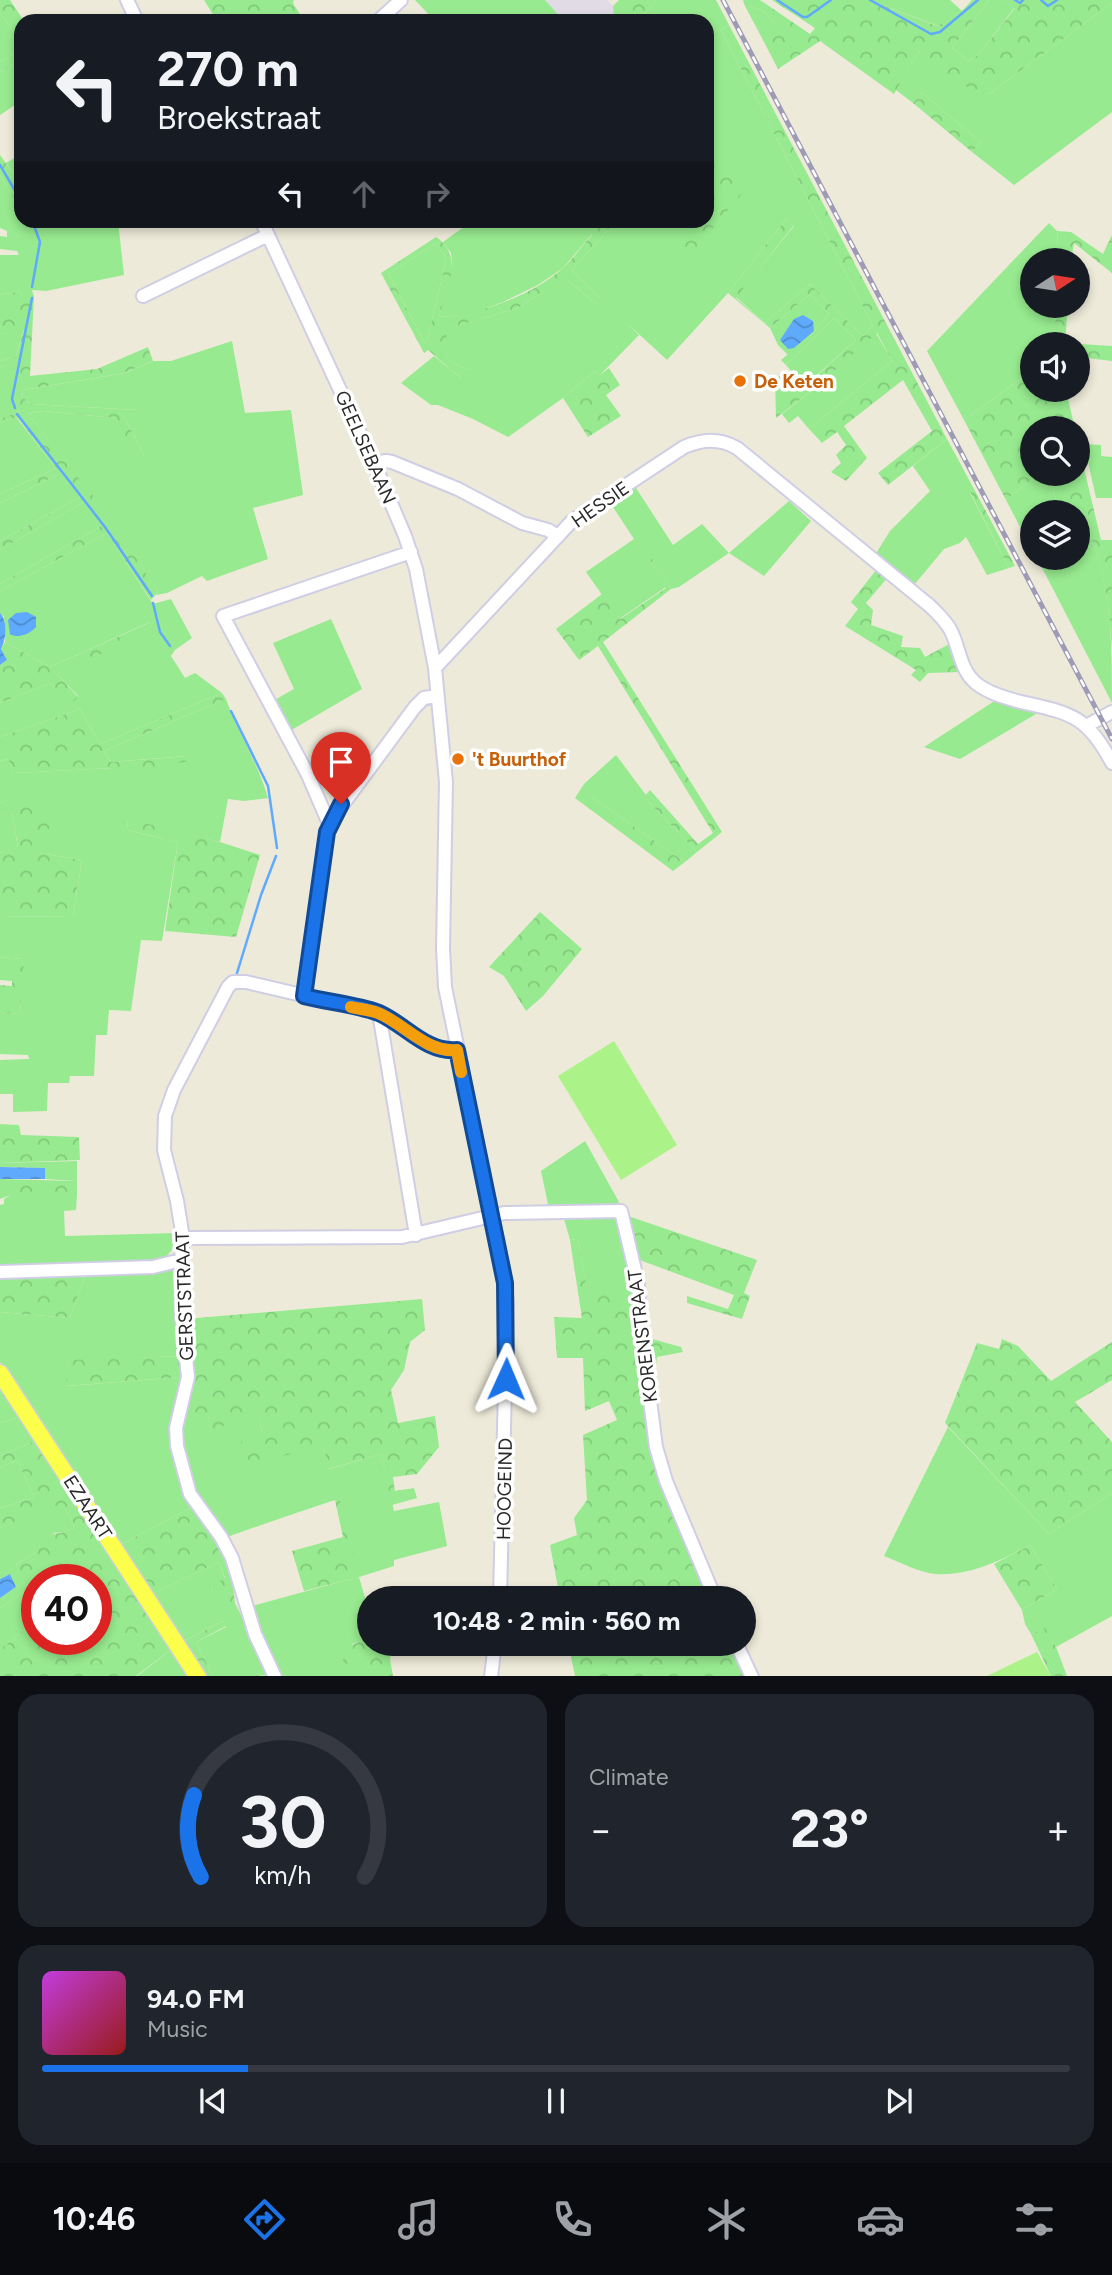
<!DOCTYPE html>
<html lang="en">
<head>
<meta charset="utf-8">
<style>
	body { margin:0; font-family:Figtree,sans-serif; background:#20242c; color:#f1f3f6; height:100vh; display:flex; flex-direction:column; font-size:26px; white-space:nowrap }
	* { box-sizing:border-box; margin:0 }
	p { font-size:23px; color:#9ea1a6 }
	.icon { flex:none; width:38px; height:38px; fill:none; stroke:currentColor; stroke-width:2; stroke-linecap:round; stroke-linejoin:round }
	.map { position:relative; height:1676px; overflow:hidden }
	.sheet { display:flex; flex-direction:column; gap:18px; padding:18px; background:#0d0f14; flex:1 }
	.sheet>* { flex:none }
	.top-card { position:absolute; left:14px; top:14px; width:700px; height:214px; border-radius:21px; box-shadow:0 4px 10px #0003; background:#171b24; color:#f1f3f6; overflow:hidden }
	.needle { width:46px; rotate:78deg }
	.fabs { position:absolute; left:1020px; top:248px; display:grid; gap:14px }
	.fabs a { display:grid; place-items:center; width:70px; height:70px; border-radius:50%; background:#171b24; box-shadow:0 4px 10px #0003; font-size:35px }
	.speed { position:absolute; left:21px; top:1564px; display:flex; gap:14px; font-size:35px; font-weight:700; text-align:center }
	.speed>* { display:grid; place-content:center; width:91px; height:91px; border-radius:50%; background:#171b24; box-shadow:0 4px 10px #0003; line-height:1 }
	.speed .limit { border:10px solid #d22; background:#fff; color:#111 }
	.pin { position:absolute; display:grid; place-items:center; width:60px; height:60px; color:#fff; margin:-72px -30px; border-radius:50% 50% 50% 0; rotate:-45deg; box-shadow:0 0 7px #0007 }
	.pin .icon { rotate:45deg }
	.me { position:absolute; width:77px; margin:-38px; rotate:1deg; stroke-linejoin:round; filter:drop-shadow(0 0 5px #0008) }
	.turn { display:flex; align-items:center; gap:24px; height:147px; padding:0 28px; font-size:32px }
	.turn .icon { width:91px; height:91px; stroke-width:2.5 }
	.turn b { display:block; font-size:49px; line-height:60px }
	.lanes { display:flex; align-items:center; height:66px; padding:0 28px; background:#0003; justify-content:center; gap:35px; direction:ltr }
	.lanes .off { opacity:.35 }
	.big { font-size:52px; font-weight:700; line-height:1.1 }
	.sheet .card { flex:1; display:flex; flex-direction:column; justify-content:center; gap:10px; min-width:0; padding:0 24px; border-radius:21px; background:#20242c }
	.sheet .dial { align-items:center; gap:0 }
	.dial svg { height:182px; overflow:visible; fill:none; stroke:#363941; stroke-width:7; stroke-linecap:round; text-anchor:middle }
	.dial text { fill:#f1f3f6; stroke:none }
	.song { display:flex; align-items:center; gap:21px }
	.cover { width:84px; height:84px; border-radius:10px; background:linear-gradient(135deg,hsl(290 70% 55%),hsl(0 70% 35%)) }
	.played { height:7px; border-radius:4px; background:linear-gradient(90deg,#1a73e8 20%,#363941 20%) }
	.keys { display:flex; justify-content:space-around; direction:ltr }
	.heat { display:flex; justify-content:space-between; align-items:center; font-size:38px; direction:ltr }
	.sheet .tiles { flex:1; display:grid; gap:18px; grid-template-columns:1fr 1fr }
	.card:last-child { grid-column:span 2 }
	.trip { position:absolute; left:357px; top:1586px; width:399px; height:70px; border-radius:35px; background:#171b24; box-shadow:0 4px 10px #0003; font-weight:700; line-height:70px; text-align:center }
	.menu { display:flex; height:112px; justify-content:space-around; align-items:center; background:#090b0e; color:#9ea1a6 }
	.menu .icon { width:49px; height:49px }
	.menu .current { color:#1a73e8 }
	.menu b { font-size:32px; color:#f1f3f6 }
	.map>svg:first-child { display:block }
	.industrial { fill:#e0dbe5 }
	.grass { fill:#97ea8f }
	.forest { fill:url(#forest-crowns); fill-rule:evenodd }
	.pitch { fill:#abf389 }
	.water { fill:url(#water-waves) }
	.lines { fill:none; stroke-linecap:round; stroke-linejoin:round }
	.stream { stroke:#5faafc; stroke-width:2.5 }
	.minor-casing { stroke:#cfcee4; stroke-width:16 }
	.major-casing { stroke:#d0d0d0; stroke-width:19 }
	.minor { stroke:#fff; stroke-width:12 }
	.major { stroke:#fbff4c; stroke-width:16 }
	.rail-casing { stroke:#9e9bb6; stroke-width:5 }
	.rail { stroke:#fff; stroke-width:2.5; stroke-dasharray:8; stroke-linecap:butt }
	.route-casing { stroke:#114b97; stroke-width:18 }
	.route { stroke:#1a73e8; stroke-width:12 }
	.slow { stroke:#f59e0b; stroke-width:12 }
	.food-dot { fill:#e8710a; stroke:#fff; stroke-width:2.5 }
	.labels { text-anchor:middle; stroke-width:7; stroke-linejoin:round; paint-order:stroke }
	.food-label { font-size:19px; font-weight:bold; fill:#c56008; stroke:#fff; text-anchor:start }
	.street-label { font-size:19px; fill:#292929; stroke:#fff }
</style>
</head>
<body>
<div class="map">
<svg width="1112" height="1677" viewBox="0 0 1112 1677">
	<defs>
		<pattern id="forest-crowns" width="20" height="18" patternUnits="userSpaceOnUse" patternTransform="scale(1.75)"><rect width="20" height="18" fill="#97ea8f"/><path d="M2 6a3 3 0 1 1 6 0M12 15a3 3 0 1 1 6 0" fill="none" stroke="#82c97b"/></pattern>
		<pattern id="water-waves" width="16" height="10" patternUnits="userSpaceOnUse" patternTransform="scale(1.75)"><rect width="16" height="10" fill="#5faafc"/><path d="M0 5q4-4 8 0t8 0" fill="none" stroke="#4e8acc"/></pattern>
	</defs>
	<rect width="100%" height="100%" fill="#edead9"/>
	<path class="industrial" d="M545,0H607L613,6L614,21H564Z"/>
	<path class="grass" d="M415,0H545L564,21H435Z
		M657,0H716L729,25L721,30L873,326L863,336L810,284L765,323L736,297L794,226L786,219L728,293L667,360L628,324L639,335L600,375L595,371L563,398L508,437L473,419L438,405H431L401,383L434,356L461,378L472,370C444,364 441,355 448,328L518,308L541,293L569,281L596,304L600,298L572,270L616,221L707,220V21H638Z
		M869,0H950L962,11L938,26Z
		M989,0H1003L1015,7L978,55L969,61L952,48Z
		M1112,3V112L1014,185L972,152L981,142L922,93L913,103L896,90L919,51L989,94Z
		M744,4L765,12L777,27L764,42Z
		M0,13L21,41V49L0,62Z
		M21,60V101L0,115V72Z
		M21,154V184L6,163Z
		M0,175L21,211V220L27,221L30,225L39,221H118L124,275L46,291L32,290L34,296L22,300L21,291L0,295V255H19L17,251L0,249V236L7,237V231L0,228Z
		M472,221H579L592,234L563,268L538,285L503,302L471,314L439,317L452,264L451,253L443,242Z
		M1049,223L1057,231L1059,261H1032V306H1056L1054,345H1032V371L964,420L927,351Z
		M435,244L444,254L446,261L427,340L424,342L389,274Z
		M810,294L829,314L811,335L788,355L778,345L770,328Z
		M834,318L856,340L809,382L798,379L786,365Z
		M24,329L16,356L0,361V334Z
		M876,333L892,361L809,429L798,416L789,423L782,414L815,388Z
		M232,341L245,413L291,410L303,495L253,508L268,559L207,581L202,576L167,593L156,595L158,592L109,517L28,414L43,411L115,418L145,457L125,418L137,410L31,404L22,397L23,390L125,373L153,361H171Z
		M18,362L11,401L20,411L0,419V367Z
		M16,417L56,468L0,494V423Z
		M947,439L974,489L970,493L1009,568L987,575L966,537L960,543L944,549L914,585L875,555L890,531L930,491L913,466Z
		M1084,444L1101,445V456L1112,457V498H1096Z
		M61,473L80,497L0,541V503Z
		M1039,474H1050L1059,513H1032V550L1006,500Z
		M634,485L673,545L702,524L729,553L789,501L811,521L764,576L729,553L679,587L671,589L653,560H650L666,587L619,619L586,572L634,539L609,501Z
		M84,502L103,525L0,584V550Z
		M1089,532C1112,586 1112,645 1112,703L1037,558H1078V536Z
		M107,533L153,604L171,599L192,638L175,650L171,656L185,678L195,673L222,693L100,744L80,709L0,737V703L50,683L71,703L78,696L57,674L150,622L50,667L5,642L4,617L0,613V591Z
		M331,619L362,689L288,732L271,702L294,689L273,643Z
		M226,699C238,733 258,763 268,798L244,801L228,799L220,842L128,820L127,830L178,842L162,941L141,940L131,1011L109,1010L107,1035H96L94,1076H70L69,1083H48L47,1111L13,1112V1094H0V1060L29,1059L28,1055L0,1054V1013L20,1014L23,959L0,957V917L73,916L82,860L40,853L9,799L0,803V761L8,759L14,773L113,768L188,756L110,762L104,751Z
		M996,700L1041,711L960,759L924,747Z
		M616,755L646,795L644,797L697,852L685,862L590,796L584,784Z
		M12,811L18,848L0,853V816Z
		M585,1141L619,1202L615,1206L549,1209L541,1171Z
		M77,1161V1181L45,1179V1168L0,1167V1163Z
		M10,1195H77L76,1210L64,1211L65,1236L177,1233V1244L163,1260L0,1269V1205L4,1204V1199Z
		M563,1215L615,1217L619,1220L637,1289L587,1290L578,1239L570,1240Z
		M172,1270L178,1273L181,1356L68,1361L67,1386L182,1377C179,1394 171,1414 171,1432C170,1459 183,1483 194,1506L120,1545L0,1362V1312L70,1318L85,1276Z
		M208,1415L211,1428L259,1416L262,1434L324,1446L329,1469L381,1454L394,1511L439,1502L447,1546L394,1560V1566L359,1577L369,1611V1619H360V1641L352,1644L372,1676H279L249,1607L358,1577L339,1498L224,1538L199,1503L180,1446L183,1418Z
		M20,1417L35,1441L0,1456V1423Z
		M948,1427L1049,1534L1112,1493V1616L1056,1647L1045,1629L1031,1634L1025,1624L1022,1610L1057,1589L1030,1545C1001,1560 970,1576 936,1574C920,1573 900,1562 884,1556Z
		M17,1460L34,1497L0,1508V1467Z
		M58,1504L70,1516L74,1528L64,1532L54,1533L38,1551L16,1564L23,1583L16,1587L10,1574L0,1579V1528Z
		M219,1562L225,1579L211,1587L213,1593L227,1586L232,1605L265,1671L254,1676H213L196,1642L226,1627L223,1621L184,1641L152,1594Z
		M37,1582V1619L0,1650V1608Z
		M172,1649L187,1676L136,1677Z"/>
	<path class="forest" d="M0,0H10L24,21H21V41L0,13Z
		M204,0H294L293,3L304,21H217Z
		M619,0H657L638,21H614L613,6Z
		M743,0H760L810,34L815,28L772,0H869L937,26L962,11L972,0H989L952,48L969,61L978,55L1015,8L1003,0H1112V3L989,94L959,84L919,51L894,94L820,41L778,69L764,42L776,26L765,12L744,4Z
		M729,25L947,439L888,485L878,473L932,431L903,380L844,426L867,458L846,481L831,472L841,463L836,455L846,445L837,432L822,443L809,429L892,361L877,333L815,388L776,418L775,379L790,370L798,379L810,382L856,340L834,318L786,365L781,360L811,335L829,314L810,294L770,328L728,293L786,219L794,225L736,298L765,323L810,284L863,336L873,326L721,30Z
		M21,49V60L0,72V62Z
		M922,93L981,142L972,152L913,103Z
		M707,153L744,191L686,260L667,244L691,221L707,220V204L711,200L712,189L707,184Z
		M0,155L21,184V211L0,175Z
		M579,221H593L599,226L604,221H616L572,270L601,299L596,304L569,281L553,301L541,293L518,308L449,328C441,355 444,364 472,370L473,377L461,378L428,350L424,353L381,273L436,237C465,256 446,289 439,317C479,315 533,295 563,268C574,258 582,245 592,235ZM435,244L444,254L446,261L427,340L424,342L389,274Z
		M1057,231L1071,232L1103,254L1112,235V273L1074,243L1071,261H1059Z
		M21,291L22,299L34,296L30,376L97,369L148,347L153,361L124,373L23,390L22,397L31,404L137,410L135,419L125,418L145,457L138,459L115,418L43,411L28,414L109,516L158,592L151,600L107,533L0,591V584L103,525L84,502L0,550V541L80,497L61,473L0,503V494L56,468L17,417L0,423V419L20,411L11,401L18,363L0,367V361L16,356L24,330L0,334V295Z
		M1056,306H1068L1065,343L1112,346V361L1078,357V345H1054Z
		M609,368L620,385L606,395L621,416L588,437L563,398L595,371L600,375Z
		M1032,371V390H1066L1075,429H1032V474H1039L1006,500L964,420Z
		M1078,443L1101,540H1112V649C1109,609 1105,569 1089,533L1078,536V513H1059L1050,474H1078Z
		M974,489L1015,566L1009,568L970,492Z
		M653,559L671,589L603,642L722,832L697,852L644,797L650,790L698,844L713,833L598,646L579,660L556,629L602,594L620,619L666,588L650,560Z
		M877,569L888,577L866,603L873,610L871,625L903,636L901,647L920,648L925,657L951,643L960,672L928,673L920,682L911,675L916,670L845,626L858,609L851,602Z
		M151,622L154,629L57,674L78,697L71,704L50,683L0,703V665L7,660L1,649L5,642L50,667Z
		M222,693L226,699L104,751L110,762L189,756V761L115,774L113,768L14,773L8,759L0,761V737L80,709L100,744Z
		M584,784L593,789L590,796L685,862L673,871L575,798Z
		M9,799L36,800L56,808L40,853L82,860L73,916L0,917V853L18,847L12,812L0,816V803Z
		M128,819L220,842L260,855L236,937L165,931L178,842L127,830Z
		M540,912L582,949L543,996L526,1011L504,976L489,967Z
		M0,957L24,959L20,1014L0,1013V985L12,986V981L0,980Z
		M0,1124L19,1125L21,1135L79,1137L80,1160L0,1163Z
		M0,1179L77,1181V1195H10L0,1199Z
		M628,1216L757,1260L744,1293L750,1296L742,1319L687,1303V1296L728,1309L734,1295L637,1259Z
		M578,1239L587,1289H637L645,1337L681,1347L683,1352L657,1357L656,1365L642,1364L649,1444L661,1484L711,1598H560L550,1545L577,1535L574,1518L587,1500L583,1435L617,1420L609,1401L585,1411L583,1358H557L554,1317L582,1318L570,1240Z
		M85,1276L70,1318L0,1312V1277Z
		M422,1299L425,1330L410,1342L404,1370L391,1390L398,1423L435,1416L439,1447L417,1474L393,1477L395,1491L414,1488L417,1498L392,1505L381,1454L328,1469L324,1446L246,1465L241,1440L262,1434L259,1417L211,1429L208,1416L183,1418L185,1319Z
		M1002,1339L1018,1346L1051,1381L1112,1342V1380L1075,1402L1112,1442V1493L1049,1534L945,1423L977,1343L999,1349Z
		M181,1356L182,1377L66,1386L68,1360Z
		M0,1385L20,1417L0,1423Z
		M35,1441L172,1649L136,1676H0V1650L37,1619V1640H96V1580H59L52,1572L0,1608V1598L22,1583L16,1564L38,1551V1545L45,1536L64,1532L74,1528L70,1516L58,1505L0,1528V1508L34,1497L17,1460L0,1467V1456Z
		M339,1497L359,1577L304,1591L292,1551L343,1537L335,1500L265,1523Z
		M194,1506L225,1559L232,1577L235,1603L271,1675L254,1676L265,1671L231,1605L227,1587L213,1594L211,1587L225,1578L219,1562L152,1594L120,1545Z
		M1030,1545L1057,1589L1022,1610L994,1564Z
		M360,1619H369V1643H386L393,1649L390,1659L393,1676H372L365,1668L354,1672L343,1661L344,1649L360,1641L356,1623Z
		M223,1621L226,1626L196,1642L213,1676H206L184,1641Z
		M1045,1628L1056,1647L1067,1676H1051L1031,1634Z
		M568,1643H731L746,1676H575Z"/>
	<path class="pitch" d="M614,1041L677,1145L621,1180L558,1076Z
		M1037,1652L1051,1676H987Z"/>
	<path class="water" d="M803,315L813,321L814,331L794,348L788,349L780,340L794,319Z
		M27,612L36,617V627C30,634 18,639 10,634L8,620L16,613Z
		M0,613C8,621 6,640 1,649L7,660L0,665Z
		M0,1167L45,1168V1179H0Z
		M10,1574L16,1587L0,1598V1579Z"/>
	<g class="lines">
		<path class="stream" d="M777,0L803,17H807L831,0
			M870,0L931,34L940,32L978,0
			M1015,0L1020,3L1023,0
			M1041,0L1048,6L1057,0
			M0,165L21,201
			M32,287L40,242L32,220
			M15,408L12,399L32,298
			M17,414L105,527L152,596
			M153,603L160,632L170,646
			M231,711L268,786L277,848
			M237,973L261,895L276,856"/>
		<defs>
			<path id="minor" d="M127,0L137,21
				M378,21L401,0
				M261,220L374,463L405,536L416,569L435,668L446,782L443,948L445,987L499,1249L507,1301L500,1598
				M143,296L268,235
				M374,463L386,461L392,462L458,489L522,523L548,530L558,536
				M435,668L572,521L684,447C703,439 719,438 737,448L930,606C938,614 946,621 951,631C960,649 960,671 977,684C989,693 1003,697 1017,701C1068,713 1086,713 1112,763
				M1086,726L1112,712
				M330,826L308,775L223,616L411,552
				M304,996L327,832L335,815L415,707L424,698L437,696
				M379,1013L416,1235
				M183,1238L402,1237L504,1213L621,1211L638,1283L642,1338L656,1447L666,1481L715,1598
				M0,1272L153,1267L181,1260
				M736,1643L752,1677
				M275,1677L255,1634L232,1558L221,1537L190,1494L177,1446L176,1428L188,1377L182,1318L181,1260L183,1238L177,1201L164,1150L165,1116L174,1090L228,987L233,982H246L379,1013L434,1048L446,1051L457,1050
				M491,1677L495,1643"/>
			<path id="major" d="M0,1373L198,1677"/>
		</defs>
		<use href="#minor" class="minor-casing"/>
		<use href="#major" class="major-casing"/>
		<use href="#minor" class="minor"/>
		<use href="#major" class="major"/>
		<defs>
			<path id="rail" d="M723,0L1112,739"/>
		</defs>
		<use href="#rail" class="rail-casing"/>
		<use href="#rail" class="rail"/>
	</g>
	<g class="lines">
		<defs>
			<path id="route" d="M341,804L327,832L304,996C327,1002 358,1005 379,1013C406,1025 426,1053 457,1050L505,1283L506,1379"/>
		</defs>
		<use href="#route" class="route-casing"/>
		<use href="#route" class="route"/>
		<path class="slow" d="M351,1007C359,1009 370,1010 378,1013C405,1024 426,1053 457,1050L461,1072"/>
	</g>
	<g class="food-dot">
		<circle cx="740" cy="381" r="7"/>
		<circle cx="458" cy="759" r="7"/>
	</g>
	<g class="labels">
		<g class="food-label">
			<text x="754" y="388">De Keten</text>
			<text x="472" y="766">'t Buurthof</text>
		</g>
		<g class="street-label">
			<text transform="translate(366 447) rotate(66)" y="7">GEELSEBAAN</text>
			<text transform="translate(600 504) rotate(-35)" y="7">HESSIE</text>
			<text transform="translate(184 1296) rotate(-92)" y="7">GERSTSTRAAT</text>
			<text transform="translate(642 1336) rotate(-97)" y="7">KORENSTRAAT</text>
			<text transform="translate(504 1489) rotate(-89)" y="7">HOOGEIND</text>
			<text transform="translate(88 1507) rotate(57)" y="7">EZAART</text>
		</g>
	</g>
</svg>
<div class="fabs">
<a><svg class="needle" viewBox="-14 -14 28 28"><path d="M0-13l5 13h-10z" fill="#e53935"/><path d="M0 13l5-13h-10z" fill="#9ea1a6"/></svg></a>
<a><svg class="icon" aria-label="sound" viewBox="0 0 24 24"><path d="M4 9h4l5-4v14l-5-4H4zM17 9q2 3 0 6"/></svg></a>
<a><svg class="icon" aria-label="search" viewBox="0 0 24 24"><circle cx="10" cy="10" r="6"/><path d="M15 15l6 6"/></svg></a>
<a><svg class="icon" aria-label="layers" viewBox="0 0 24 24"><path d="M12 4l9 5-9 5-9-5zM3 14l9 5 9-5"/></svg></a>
</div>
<div class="speed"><div class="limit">40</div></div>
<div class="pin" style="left:341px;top:804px;background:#d93025"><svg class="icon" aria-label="arrive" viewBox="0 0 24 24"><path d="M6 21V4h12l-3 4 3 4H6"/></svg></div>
<svg class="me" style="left:506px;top:1379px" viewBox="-20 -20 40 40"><path d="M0-17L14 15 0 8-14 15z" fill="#1a73e8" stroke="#fff" stroke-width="4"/></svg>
<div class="trip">10:48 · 2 min · 560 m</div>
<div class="top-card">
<div class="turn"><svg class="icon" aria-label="left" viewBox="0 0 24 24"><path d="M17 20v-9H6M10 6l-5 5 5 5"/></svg><div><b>270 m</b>Broekstraat</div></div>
<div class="lanes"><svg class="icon" aria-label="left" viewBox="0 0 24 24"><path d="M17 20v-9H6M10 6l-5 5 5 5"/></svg><svg class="icon off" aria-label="ahead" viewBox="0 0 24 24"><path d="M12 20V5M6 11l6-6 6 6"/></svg><svg class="icon off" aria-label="right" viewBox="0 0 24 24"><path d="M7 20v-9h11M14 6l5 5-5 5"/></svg></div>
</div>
</div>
<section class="sheet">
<div class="tiles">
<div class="card dial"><svg viewBox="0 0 100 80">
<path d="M14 69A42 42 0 1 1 86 69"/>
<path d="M14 69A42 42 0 0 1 11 33" stroke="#1a73e8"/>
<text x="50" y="56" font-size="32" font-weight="700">30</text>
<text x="50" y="72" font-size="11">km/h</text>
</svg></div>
<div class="card"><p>Climate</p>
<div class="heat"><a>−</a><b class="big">23°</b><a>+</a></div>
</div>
<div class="card">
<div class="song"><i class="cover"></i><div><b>94.0 FM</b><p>Music</p></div></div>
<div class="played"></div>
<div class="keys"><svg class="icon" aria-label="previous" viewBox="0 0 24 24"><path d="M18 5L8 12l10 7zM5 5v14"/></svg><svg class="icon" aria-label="pause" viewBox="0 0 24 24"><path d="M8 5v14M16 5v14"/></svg><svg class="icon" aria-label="next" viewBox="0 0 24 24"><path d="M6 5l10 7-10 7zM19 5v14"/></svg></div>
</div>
</div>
</section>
<nav class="menu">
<b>10:46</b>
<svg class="icon current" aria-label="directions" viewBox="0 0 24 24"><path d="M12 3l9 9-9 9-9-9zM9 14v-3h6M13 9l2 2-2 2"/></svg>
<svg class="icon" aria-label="music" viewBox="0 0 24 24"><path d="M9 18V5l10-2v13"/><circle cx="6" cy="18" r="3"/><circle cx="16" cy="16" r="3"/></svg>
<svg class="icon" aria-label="phone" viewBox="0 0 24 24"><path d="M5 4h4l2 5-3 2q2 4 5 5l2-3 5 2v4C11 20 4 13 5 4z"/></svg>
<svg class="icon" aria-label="climate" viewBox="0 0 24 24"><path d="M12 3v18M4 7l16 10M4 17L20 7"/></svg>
<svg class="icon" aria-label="car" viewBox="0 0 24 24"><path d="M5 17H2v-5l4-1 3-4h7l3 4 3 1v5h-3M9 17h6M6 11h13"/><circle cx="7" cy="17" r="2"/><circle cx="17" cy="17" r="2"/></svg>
<svg class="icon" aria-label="filters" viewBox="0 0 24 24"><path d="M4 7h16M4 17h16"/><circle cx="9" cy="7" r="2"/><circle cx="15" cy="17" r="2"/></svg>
</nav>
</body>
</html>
